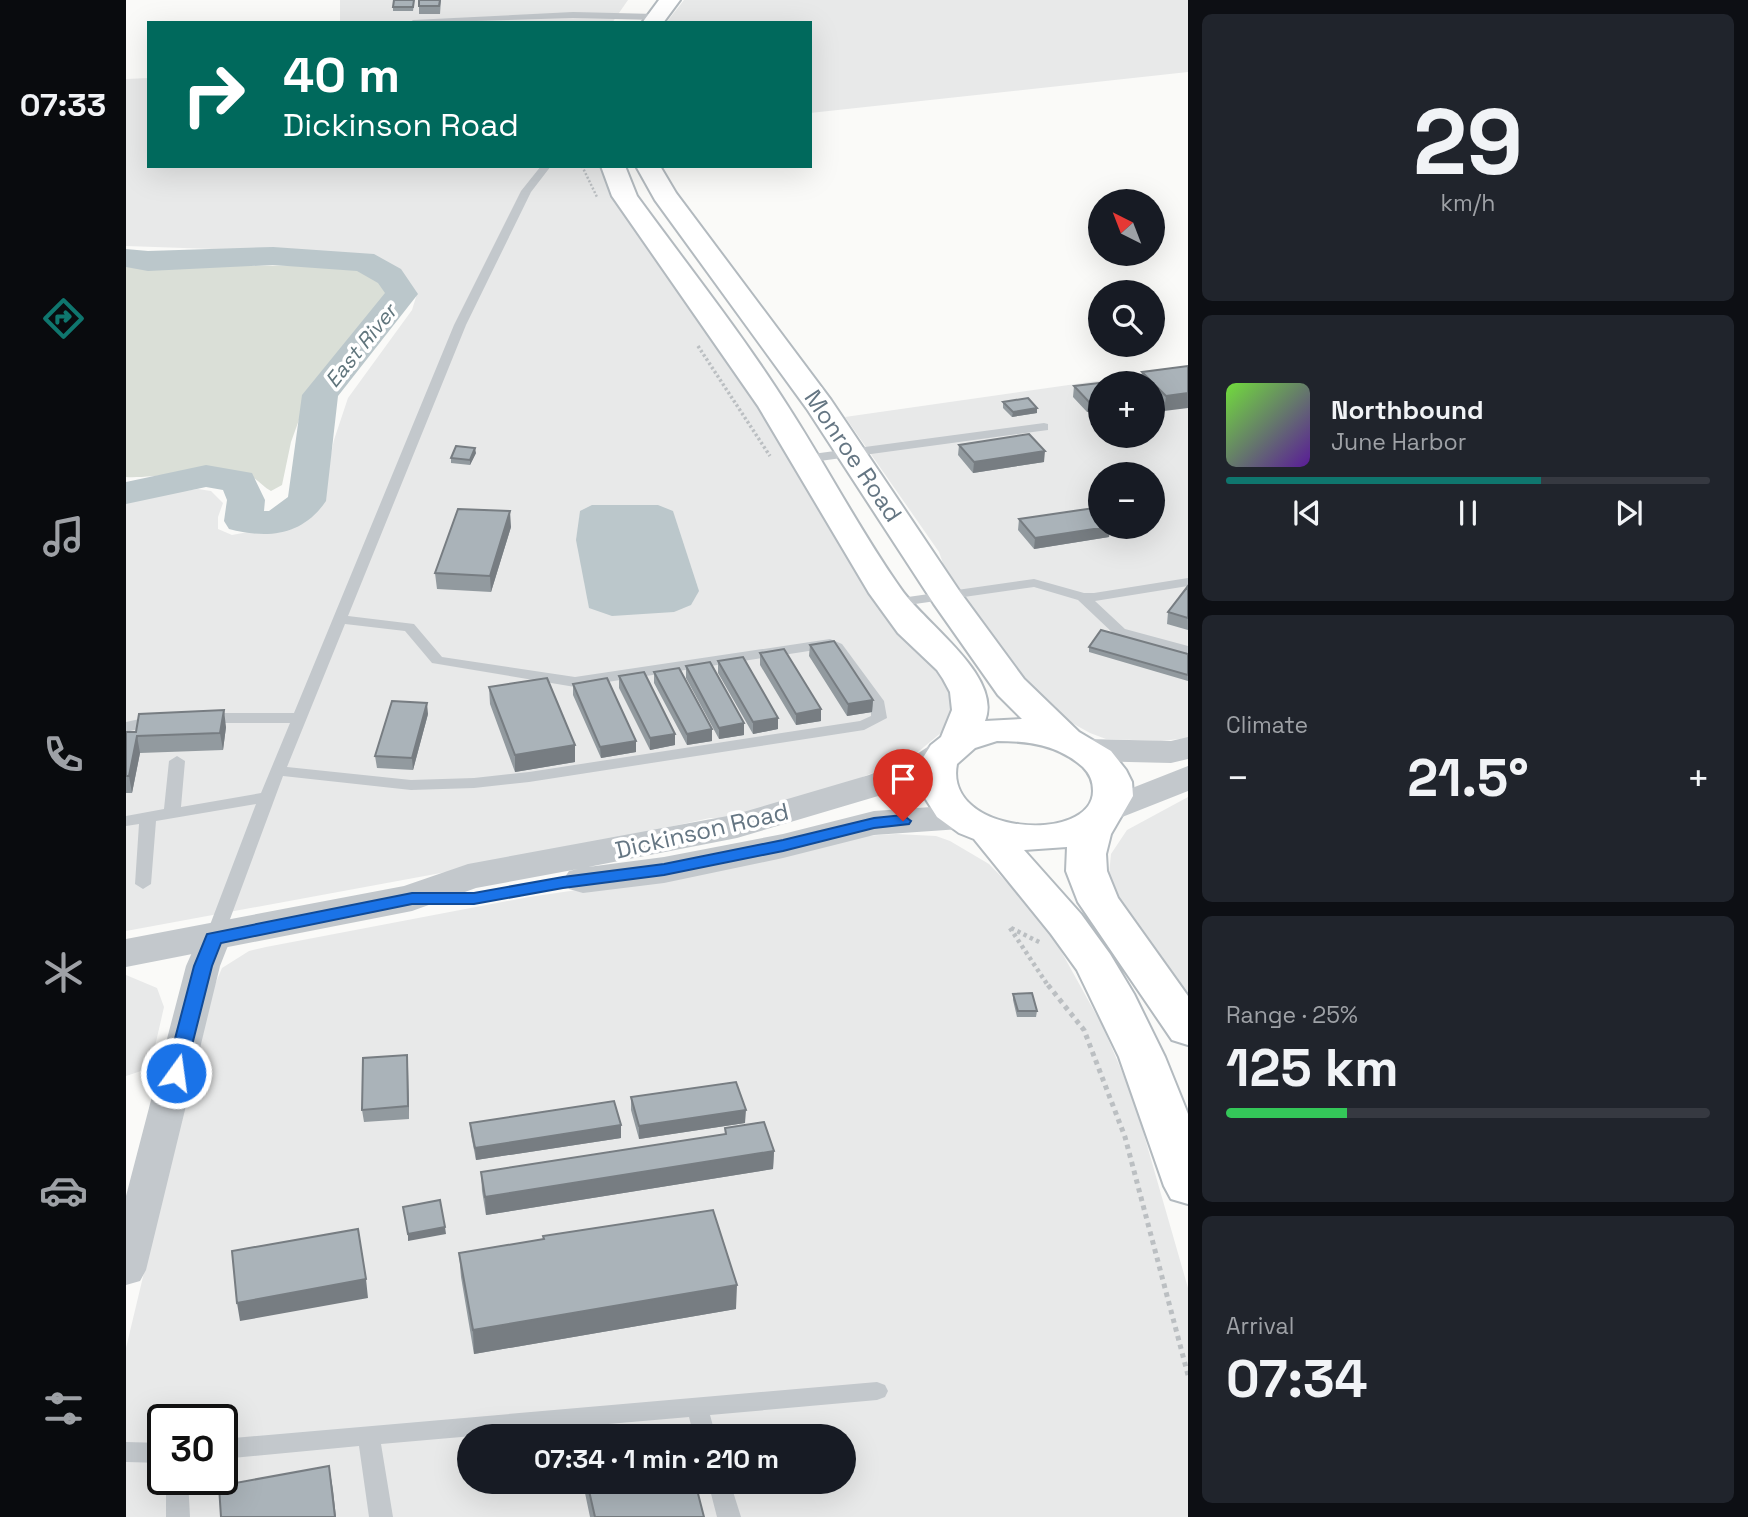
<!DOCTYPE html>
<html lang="en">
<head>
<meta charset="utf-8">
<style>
	body { margin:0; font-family:"Space Grotesk",sans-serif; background:#20242c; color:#f1f3f6; height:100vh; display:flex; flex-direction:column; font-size:26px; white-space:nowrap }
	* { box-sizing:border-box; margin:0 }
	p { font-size:23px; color:#9ea1a6 }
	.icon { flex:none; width:38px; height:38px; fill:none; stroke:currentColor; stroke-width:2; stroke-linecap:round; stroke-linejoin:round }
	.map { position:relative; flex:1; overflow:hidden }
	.details { display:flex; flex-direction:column; gap:14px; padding:14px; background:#0d0f14; width:560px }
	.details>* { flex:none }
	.top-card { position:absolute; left:21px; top:21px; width:665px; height:147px; border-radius:0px; box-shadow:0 7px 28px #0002; background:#00695c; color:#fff; overflow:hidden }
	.needle { width:46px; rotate:318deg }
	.tools { position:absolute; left:962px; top:189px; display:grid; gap:14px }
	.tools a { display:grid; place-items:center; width:77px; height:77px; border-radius:50%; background:#171b24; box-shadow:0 7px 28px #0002; font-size:35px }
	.speed { position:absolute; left:21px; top:1404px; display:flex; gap:14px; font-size:35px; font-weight:700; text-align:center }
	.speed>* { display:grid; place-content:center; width:91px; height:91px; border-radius:50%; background:#171b24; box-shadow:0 7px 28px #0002; line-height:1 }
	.speed .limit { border:4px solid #111; border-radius:10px; background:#fff; color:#111 }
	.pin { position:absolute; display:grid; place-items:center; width:60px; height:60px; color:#fff; margin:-72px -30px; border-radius:50% 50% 50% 0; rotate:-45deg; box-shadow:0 0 7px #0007 }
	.pin .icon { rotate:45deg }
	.me { position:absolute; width:77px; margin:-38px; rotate:14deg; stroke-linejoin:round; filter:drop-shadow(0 0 5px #0008) }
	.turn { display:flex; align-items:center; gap:24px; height:147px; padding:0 21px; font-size:32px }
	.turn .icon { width:91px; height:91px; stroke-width:2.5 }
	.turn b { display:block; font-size:49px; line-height:60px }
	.big { font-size:52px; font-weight:700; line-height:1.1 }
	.details .widget { flex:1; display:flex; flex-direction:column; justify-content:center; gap:10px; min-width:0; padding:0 24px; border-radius:10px; background:#20242c }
	.details .dial { align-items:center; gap:0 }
	.dial b { font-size:91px; line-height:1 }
	.song { display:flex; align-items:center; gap:21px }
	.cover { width:84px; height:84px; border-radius:10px; background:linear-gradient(135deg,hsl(100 70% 55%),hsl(270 70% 35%)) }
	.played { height:7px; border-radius:4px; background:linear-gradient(90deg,#0f766e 65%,#363941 65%) }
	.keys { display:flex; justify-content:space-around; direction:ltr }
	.heat { display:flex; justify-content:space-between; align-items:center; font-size:38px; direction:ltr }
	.charge { height:10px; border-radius:5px; background:linear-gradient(90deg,#34c759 25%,#363941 0) }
	.trip { position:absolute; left:331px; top:1424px; width:399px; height:70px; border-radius:35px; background:#171b24; box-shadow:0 7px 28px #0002; font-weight:700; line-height:70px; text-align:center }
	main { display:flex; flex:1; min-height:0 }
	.menu { display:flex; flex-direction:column; width:126px; justify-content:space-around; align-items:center; background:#090b0e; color:#9ea1a6 }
	.menu .icon { width:49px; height:49px }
	.menu .current { color:#0f766e }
	.menu b { font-size:32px; color:#f1f3f6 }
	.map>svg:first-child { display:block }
	.built { fill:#e8e9e9; fill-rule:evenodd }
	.green { fill:#dadfd7 }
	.water { fill:#bbc7cb }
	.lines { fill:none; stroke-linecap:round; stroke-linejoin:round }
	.river { fill:#bbc7cb; fill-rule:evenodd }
	.secondary-casing { stroke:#b3babf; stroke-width:4 }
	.path-far3 { stroke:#bbbfc2; stroke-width:2.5; stroke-dasharray:2 2; stroke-linecap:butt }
	.path-far2 { stroke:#bbbfc2; stroke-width:3.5; stroke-dasharray:2.5 2.5; stroke-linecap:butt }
	.path-far1 { stroke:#bbbfc2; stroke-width:4.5; stroke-dasharray:3.5 3.5; stroke-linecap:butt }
	.path { stroke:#bbbfc2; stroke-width:5; stroke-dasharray:4.5 4.5; stroke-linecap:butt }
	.service { fill:#c3c8cc; fill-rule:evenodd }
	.minor { fill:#c3c8cc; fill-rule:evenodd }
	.tertiary { fill:#c3c8cc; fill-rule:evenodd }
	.secondary { fill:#fff; fill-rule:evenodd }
	.wall { fill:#929a9f }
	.shaded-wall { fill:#777d82 }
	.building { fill:#aab3b9; stroke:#777d82; stroke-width:2 }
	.route { fill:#1a73e8; stroke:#114b97; stroke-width:2 }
	.labels { text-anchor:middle; stroke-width:7; stroke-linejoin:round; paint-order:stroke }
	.far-water-label { font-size:21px; font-style:italic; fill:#60757c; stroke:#fff }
	.street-label { font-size:24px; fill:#657683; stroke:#fff }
</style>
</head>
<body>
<main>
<nav class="menu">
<b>07:33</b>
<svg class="icon current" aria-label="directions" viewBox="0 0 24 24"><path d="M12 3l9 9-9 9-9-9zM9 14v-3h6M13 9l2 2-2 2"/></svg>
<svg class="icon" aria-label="music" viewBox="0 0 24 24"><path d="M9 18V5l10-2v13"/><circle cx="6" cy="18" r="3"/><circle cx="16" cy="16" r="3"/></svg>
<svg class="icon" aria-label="phone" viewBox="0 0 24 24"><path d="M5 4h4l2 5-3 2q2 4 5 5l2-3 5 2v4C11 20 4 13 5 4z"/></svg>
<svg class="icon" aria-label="climate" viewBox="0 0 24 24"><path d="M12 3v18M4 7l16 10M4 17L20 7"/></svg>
<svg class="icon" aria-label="car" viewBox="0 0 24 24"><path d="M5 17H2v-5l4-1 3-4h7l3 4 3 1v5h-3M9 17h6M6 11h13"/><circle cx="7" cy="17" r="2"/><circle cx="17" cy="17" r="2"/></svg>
<svg class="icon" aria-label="filters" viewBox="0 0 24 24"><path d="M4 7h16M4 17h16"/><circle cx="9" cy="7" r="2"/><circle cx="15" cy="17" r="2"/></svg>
</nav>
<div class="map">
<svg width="1062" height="1517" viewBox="0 0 1062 1517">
	<rect width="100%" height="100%" fill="#fafaf8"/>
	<path class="built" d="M214,0H502L486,23H214Z
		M558,0H1062V72L684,113V23H540Z
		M23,78V166H473L497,212L821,683L825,709L816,732L787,756L720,784L600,818H584L434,851L0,931V499L72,489L85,491L97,503L92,517V529L106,535L138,529L170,516L187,502L198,486L208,440L222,398L286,310L290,297L282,281L270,271L235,254L0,246V79Z
		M1062,368V738L1035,741L980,739L964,733L937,718L894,676L820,572L813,552L719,417ZM975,383H1027V436H975ZM975,474H1027V527H975Z
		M1062,797V996L1034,956L1014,939L982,884L985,854L1001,830Z
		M770,834L810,836L824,841L863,864L895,897L930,942L977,1027L1008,1100L1062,1288V1517H0V1348L84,996L96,968L123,951L140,947L403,897L506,882L737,836ZM37,1419H96V1479H37ZM343,1437H718V1482H343Z
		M0,975L31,988L38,1007L24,1068L0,1076Z"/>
	<path class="green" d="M215,265C234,268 251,272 260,290L257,302L182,395L165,442L156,485L145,491C137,487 131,479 123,475C97,463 33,479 0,477V267Z"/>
	<path class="water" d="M466,505H532L547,511L573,591L565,605L548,612L486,616L463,608L450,540L454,511Z"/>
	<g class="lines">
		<path class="river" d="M147,247L248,254L275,269L292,294L212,396L200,501C176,536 142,539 103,529L98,521L101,500L97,490L80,487L0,504V482L80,465L126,473L139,500L138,511H143L162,497L176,395L259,293L252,283L231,271L147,265L22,271L0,267V249L22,251Z"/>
		<defs>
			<path id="secondary" d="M533,0H554L537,23H516Z
				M475,166H499L511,196C562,266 617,335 663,408C701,467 734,531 775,589C799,624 877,676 859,721L896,719L872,695L808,604L681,409L529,200L510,166H534L550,193L705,400L834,592L898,679L953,732L985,751L1000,770L1006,782L1007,796L985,834L980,854L981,871L992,898L1062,996V1045L1046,1040L952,902L940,871L941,847L898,850L955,914L984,954L1008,994L1039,1057L1062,1114V1204L1045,1199L1038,1186L993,1057L951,970L925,934L848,839L833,833L811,817L792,787L793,764L805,745L815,737L826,710L824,692L817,679L811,670L772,633L743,593L632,406L486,196ZM871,741C903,741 932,745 957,767C964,774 967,781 967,791C967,844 817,836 831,764L849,748Z"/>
		</defs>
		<use href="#secondary" class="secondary-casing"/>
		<path class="path-far3" d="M456,166L471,197"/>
		<path class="path-far2" d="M572,346L644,456"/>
		<path class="path-far1" d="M884,928L923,987
			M885,928L915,943"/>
		<path class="path" d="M922,985L958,1030L999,1137L1062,1375"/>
		<path class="service" d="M447,12L529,14L533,17L529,20L447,18L283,23L287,20Z
			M415,166H425L405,192L340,325L222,616L288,624L316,657L449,677L704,639L716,644L758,701L761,718L738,730L403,782L348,788L285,790L157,776L97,938L94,942H82L79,938L130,804L30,821L25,884L17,889L9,884L13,824L0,826V816L38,809L43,761L51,756L59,761L55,807L135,793L164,723H79L71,718L79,713H168L328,325L395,191ZM219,624L279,631L306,663L449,687L702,648L745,704V716L734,721L403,772L348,778L285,780L161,767Z
			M918,423L922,424V430L679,463L673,459L679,455Z
			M1062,578V586L969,601L999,629L1062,646V655L989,635L952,600L908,587L768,607L761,603L768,599L908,579L958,593H968Z
			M32,715L40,720L37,723L0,732V722Z
			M751,1382L759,1385L762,1391L759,1397L751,1400L584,1415L590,1437H568L563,1417L255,1444L267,1517H243L233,1446L96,1459V1439Z
			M0,1442L37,1443V1463L0,1462Z
			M40,1479H62L64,1517H40Z
			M582,1482H604L615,1517H591Z"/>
		<path class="minor" d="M88,927L100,930L105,938L94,966L20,1270L14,1281L0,1285V1196L60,966L76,930Z"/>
		<path class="tertiary" d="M1062,737V759L1045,763L961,761L948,758L943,750L948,742L961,739L1045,741Z
			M819,741L832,744L837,752L832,760L811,774L769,791L611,838L462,867L538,857L657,834L748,811L834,805L847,809L853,817L847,825L834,829L748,835L657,858L538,883L457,893L443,889L437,880L443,871L452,869L350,888L286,911L0,967V939L278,886L342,864L607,815L743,775L785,758L806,744Z
			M1062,766V791L981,823L968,819L962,811L968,803Z"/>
		<use href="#secondary" class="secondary"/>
	</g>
	<path class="wall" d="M315,0L314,14H293V6Z
		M288,4L287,11H267V7Z
		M1062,366L1038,411L1027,401V383H1014L1016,372Z
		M1002,383L961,412L947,397L948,386Z
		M877,402L911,413L886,417L877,408Z
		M833,445L918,462L847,473L832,455Z
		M350,453L344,465L325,463V458Z
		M893,519L983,537L908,549L892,530Z
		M385,527L365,592L311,589L309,573Z
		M1062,586V630L1041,624L1042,612Z
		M684,645L747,700L746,712L721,716L683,656Z
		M963,647L1062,654V681L963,652Z
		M634,653L695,709V721L670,725L634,665Z
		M592,661L652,729L627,734L592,673Z
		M560,666L618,723V735L593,739L560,678Z
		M528,672L586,741L561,745L528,683Z
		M493,676L549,734V745L524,750L493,688Z
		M447,684L510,752L475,758L447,695Z
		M363,687L449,762L389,772L364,704Z
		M302,714L287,770L251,768L249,756Z
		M100,727L97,750L14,753L6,793H0V732Z
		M887,994L911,1011L910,1017H891L887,1000Z
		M281,1055L283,1119L238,1122L236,1110Z
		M505,1097L619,1123L513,1139L505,1110Z
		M344,1123L495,1138L350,1160L345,1135Z
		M599,1128L648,1151L647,1169L360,1215L356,1191L355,1172L599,1134Z
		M333,1253L610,1309L348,1354L335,1277Z
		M459,1482H569L578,1517H464L459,1493Z"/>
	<path class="shaded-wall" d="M1062,393V408L1038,411L1040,396Z
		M975,400V410L961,412L963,402Z
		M911,408V413L886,417L887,412Z
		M349,448L350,453L344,465V460Z
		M919,451L918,462L847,473L848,462Z
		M384,511L385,527L365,592L364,576Z
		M981,527H985L983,537L908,549L909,538Z
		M747,700L746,712L721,716L722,704Z
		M301,703L302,714L287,770L286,758Z
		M695,709V721L670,725V714Z
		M98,710L100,727L97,750L94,733Z
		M652,718V729L627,734V722Z
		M618,723V735L593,739V728Z
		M586,729V741L561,745V734Z
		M549,734V745L524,750V738Z
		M11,736L14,753L6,793L3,776Z
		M510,741V752L475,758L474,747Z
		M449,745V762L389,772V755Z
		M281,1055L282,1067L283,1119L282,1106Z
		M620,1110L619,1123L513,1139V1126Z
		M495,1125V1138L350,1160L349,1148Z
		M648,1151L647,1169L360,1215L359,1197Z
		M319,1227L320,1234L282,1241V1234Z
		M240,1279L242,1298L114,1321L111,1303Z
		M611,1285L610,1309L348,1354L347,1330Z
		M203,1466L207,1490L210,1517H209Z"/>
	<path class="building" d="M268,0H288L287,7H267Z
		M293,0H314L313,6H293Z
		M1062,366V393L1040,396L1016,372Z
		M998,380L1002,383H975V400L963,402L948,386Z
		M902,398L911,408L887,412L877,402Z
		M903,434L919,451L848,462L833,445Z
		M330,446L349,448L344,460L325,458Z
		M968,508L975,515V527H981L909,538L893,519Z
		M332,509L384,511L364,576L309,573Z
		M1062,586V618L1042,612Z
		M975,630L1062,654V675L963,647Z
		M708,641L747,700L722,704L684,645Z
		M658,649L695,709L670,714L634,653Z
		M617,657L652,718L627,722L592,661Z
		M584,662L618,723L593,728L560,666Z
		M553,668L586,729L561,734L528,672Z
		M518,672L549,734L524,738L493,676Z
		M421,678L449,745L389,755L363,687Z
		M481,678L510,741L474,747L447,684Z
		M266,701L301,703L286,758L249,756Z
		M98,710L94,733L11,736L3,776H0V732H10L13,714Z
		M906,993L911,1011H892L887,994Z
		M281,1055L282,1106L236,1110L237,1058Z
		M610,1082L620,1110L513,1126L505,1097Z
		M488,1101L495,1125L349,1148L344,1123Z
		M638,1122L648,1151L359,1197L355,1172L600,1134L599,1128Z
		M314,1200L319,1227L282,1234L277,1207Z
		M587,1210L611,1285L347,1330L333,1253L418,1239L417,1236Z
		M232,1229L240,1279L111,1303L106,1251Z
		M203,1466L209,1517H95L93,1486Z
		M461,1482H569L578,1517H469Z"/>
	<path class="route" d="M777,815L785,821L783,824L748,828L657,851L538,875L437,888L348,904H286L95,943L86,966L59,1073L57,1077H43L40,1073L68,966L81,934L286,893H348L437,877L538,864L657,840L748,818Z"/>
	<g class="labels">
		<g class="far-water-label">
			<text transform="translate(235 346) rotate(-51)" y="7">East River</text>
		</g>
		<g class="street-label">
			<text transform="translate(727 456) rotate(56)" y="8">Monroe Road</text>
			<text transform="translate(576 831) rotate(-13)" y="8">Dickinson Road</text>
		</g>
	</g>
</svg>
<div class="tools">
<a><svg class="needle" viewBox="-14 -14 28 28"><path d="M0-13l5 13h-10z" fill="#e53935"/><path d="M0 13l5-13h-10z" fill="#9ea1a6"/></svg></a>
<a><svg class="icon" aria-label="search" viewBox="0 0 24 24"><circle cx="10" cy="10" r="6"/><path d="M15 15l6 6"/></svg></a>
<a>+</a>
<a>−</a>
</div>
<div class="speed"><div class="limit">30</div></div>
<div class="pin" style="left:777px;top:821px;background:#d93025"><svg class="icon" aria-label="arrive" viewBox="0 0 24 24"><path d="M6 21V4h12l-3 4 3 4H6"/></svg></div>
<svg class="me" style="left:50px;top:1073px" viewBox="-20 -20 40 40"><circle r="17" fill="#1a73e8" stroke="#fff" stroke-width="3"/><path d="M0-11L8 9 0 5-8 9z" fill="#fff"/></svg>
<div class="trip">07:34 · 1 min · 210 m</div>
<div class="top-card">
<div class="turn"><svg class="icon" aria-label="right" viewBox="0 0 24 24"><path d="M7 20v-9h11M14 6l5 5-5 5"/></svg><div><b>40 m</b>Dickinson Road</div></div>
</div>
</div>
<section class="details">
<div class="widget dial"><b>29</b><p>km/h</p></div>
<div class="widget">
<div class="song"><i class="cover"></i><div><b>Northbound</b><p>June Harbor</p></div></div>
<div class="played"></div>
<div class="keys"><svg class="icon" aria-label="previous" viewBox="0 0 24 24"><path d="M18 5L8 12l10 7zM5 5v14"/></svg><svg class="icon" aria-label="pause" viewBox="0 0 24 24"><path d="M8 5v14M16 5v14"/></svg><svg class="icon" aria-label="next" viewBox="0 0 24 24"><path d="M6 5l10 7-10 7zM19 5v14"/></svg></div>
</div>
<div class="widget"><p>Climate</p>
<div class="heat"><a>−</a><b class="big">21.5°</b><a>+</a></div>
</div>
<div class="widget"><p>Range · 25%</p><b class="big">125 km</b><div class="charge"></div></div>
<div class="widget"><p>Arrival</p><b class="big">07:34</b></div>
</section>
</main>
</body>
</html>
